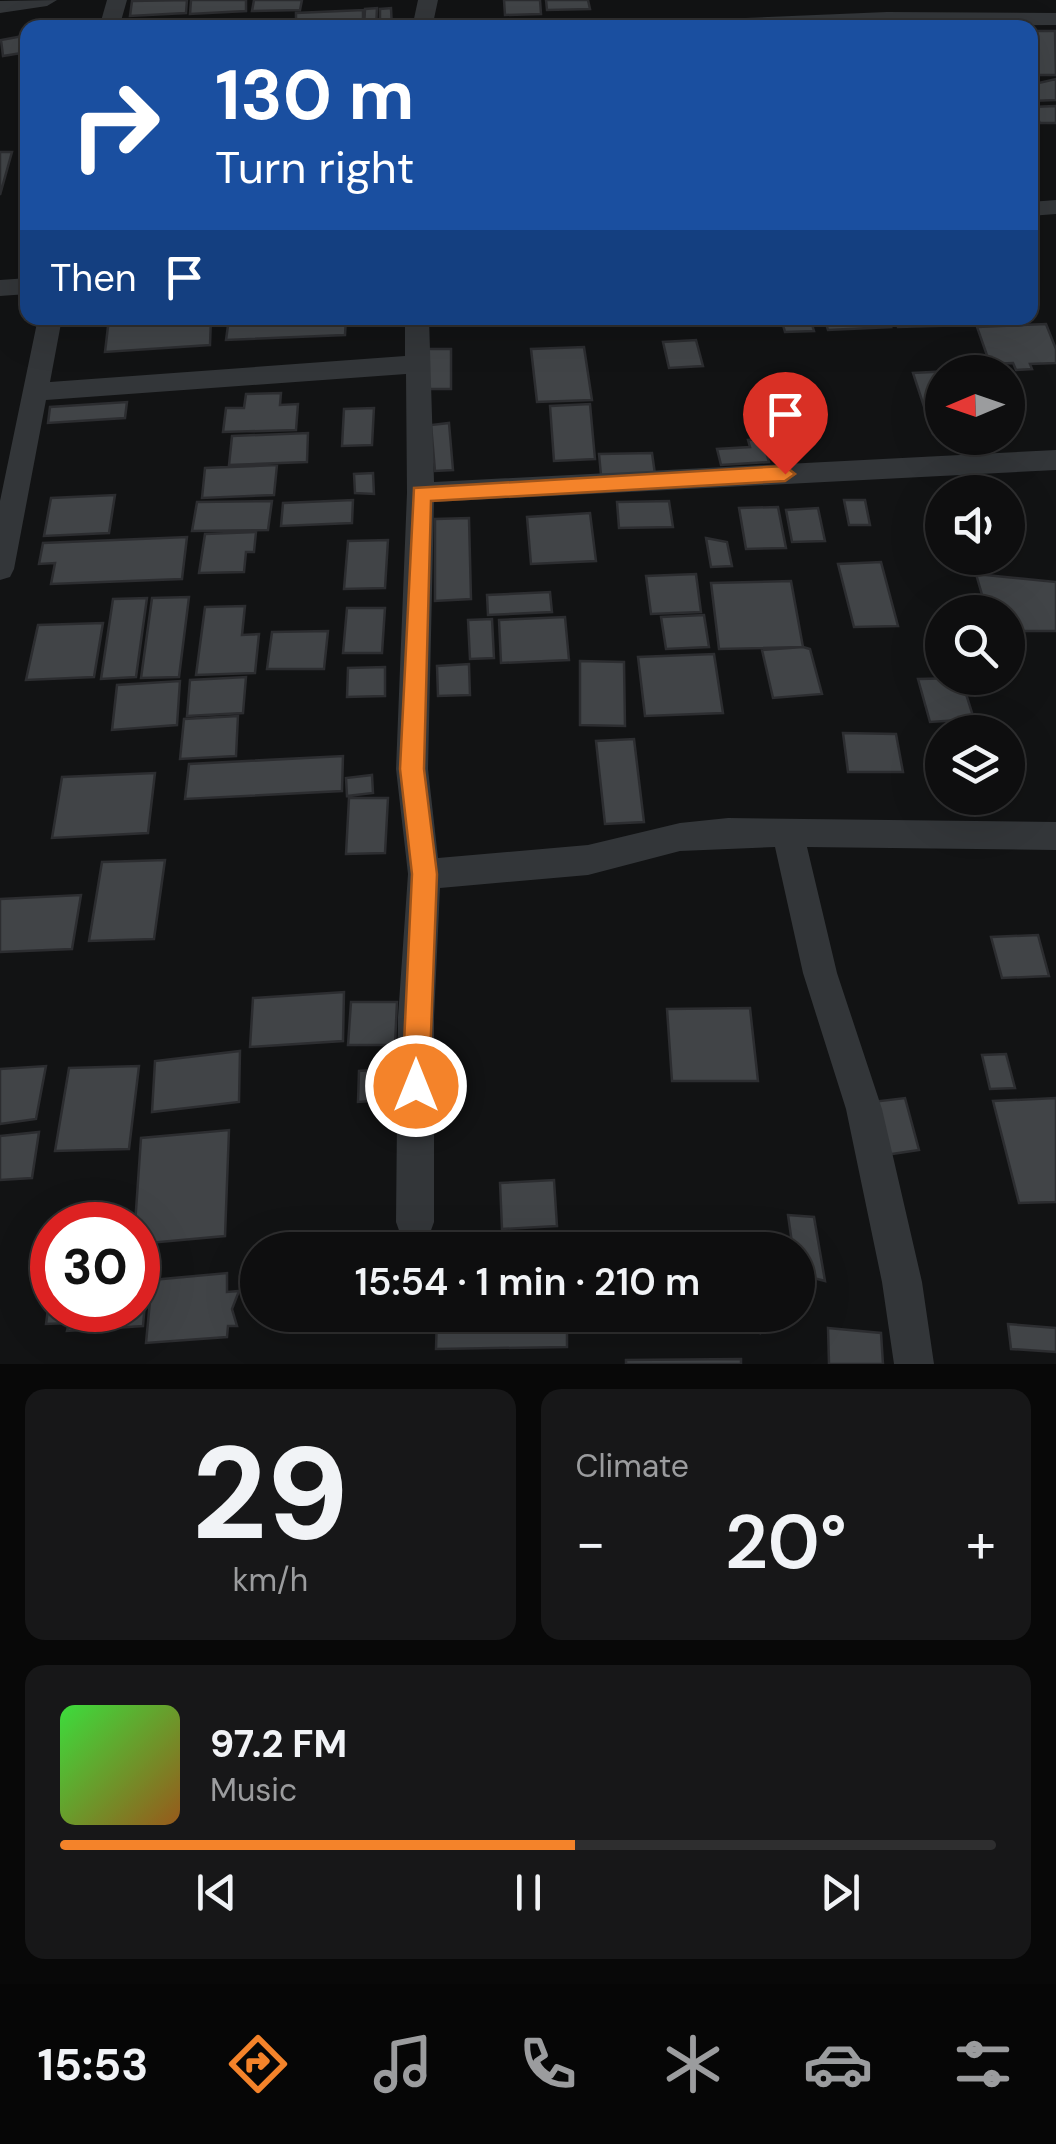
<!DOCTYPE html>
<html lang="en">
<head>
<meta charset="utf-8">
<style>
	body { margin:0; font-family:"DM Sans",sans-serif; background:#171718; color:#f1f3f6; height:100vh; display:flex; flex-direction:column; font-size:38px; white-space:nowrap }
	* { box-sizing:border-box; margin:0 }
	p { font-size:32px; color:#9b9c9e }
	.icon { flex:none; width:55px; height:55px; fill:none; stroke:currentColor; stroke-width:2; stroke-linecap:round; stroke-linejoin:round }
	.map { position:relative; height:1364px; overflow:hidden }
	.side { display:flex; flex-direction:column; gap:25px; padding:25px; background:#080808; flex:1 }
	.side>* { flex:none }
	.hud { position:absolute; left:20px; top:20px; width:1018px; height:305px; border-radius:20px; box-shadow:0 10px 40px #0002,0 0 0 2px #2e2e2f; background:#1a4fa0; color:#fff; overflow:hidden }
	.needle { width:65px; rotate:268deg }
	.buttons { position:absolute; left:925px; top:355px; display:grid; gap:20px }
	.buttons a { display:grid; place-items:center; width:100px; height:100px; border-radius:50%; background:#0e0e0f; box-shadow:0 10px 40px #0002,0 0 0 2px #2e2e2f; font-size:50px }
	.speed { position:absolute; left:30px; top:1202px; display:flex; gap:20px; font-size:50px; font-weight:700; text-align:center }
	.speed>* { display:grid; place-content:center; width:130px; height:130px; border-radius:50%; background:#0e0e0f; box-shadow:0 10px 40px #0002,0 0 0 2px #2e2e2f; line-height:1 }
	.speed .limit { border:15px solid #d22; background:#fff; color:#111 }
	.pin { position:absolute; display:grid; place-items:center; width:85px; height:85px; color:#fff; margin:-102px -42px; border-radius:50% 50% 50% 0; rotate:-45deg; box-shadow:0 0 10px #0007 }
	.pin .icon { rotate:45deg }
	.me { position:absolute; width:110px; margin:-55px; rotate:0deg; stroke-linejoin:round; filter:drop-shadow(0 0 8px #0008) }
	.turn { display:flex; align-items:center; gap:35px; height:210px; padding:0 30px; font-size:45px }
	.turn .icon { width:130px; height:130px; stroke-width:2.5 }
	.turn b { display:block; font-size:70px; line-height:85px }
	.then { display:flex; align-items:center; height:95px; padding:0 30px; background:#0003; gap:20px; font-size:38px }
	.big { font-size:75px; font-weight:600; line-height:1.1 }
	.side .tile { flex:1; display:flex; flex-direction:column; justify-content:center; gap:15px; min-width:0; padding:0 35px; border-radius:20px; background:#171718 }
	.side .dial { align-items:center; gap:0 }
	.dial b { font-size:130px; line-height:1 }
	.song { display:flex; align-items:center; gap:30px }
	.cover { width:120px; height:120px; border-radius:15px; background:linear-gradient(135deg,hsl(120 70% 55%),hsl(30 70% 35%)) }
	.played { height:10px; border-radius:5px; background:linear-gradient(90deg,#f4832a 55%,#2e2e2f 55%) }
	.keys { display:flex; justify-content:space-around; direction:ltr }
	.heat { display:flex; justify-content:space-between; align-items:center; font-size:55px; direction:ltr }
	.side .tiles { flex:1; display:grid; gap:25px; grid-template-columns:1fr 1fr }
	.tile:last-child { grid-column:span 2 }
	.trip { position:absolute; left:240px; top:1232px; width:575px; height:100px; border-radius:50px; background:#0e0e0f; box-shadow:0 10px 40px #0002,0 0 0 2px #2e2e2f; font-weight:600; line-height:100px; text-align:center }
	.tab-bar { display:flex; height:160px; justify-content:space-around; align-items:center; background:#060606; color:#9b9c9e }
	.tab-bar .icon { width:70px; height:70px }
	.tab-bar .selected { color:#f4832a }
	.tab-bar b { font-size:45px; color:#f1f3f6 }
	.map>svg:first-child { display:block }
	.building { fill:#414447; stroke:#2c2d30; stroke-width:2.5 }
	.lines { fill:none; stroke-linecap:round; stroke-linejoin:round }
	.street { fill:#333639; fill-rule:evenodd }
	.route { fill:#f4832a; stroke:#9f551b; stroke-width:2.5 }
</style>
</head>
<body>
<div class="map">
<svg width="1056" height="1364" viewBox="0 0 1056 1364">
	<rect width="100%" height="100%" fill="#121314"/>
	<path class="building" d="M187,0L186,13L130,16L132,1Z
		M191,0H246V11L190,14Z
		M254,0H302L300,10L252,11Z
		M504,0H540L541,14L505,15Z
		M546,0H588L590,9L547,10Z
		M377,8L376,28H364L365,9Z
		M391,8L392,28H380V9Z
		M363,10V27L296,28V13Z
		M1030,31H1055L1056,75H1033Z
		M28,35V52L3,56L1,40Z
		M1056,79V100L1031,101L1030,85Z
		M1056,106V123H1040L1031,107Z
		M0,152H12L0,195Z
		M109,318H211L210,345L105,352Z
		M229,318H346L345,335L226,340Z
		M781,318H810L814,331L785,332Z
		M824,318H887L891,327L828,330Z
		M895,318H967L969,325L898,327Z
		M1046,324L1056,349V363L1030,364L1032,369L1016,370L1013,363L990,364L977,327Z
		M696,340L703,366L669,368L663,342Z
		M584,347L592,400L537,402L531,349Z
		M427,349H451V389H426Z
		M951,371L942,372V434H933L913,373Z
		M281,393L280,405L298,404L296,430L223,432L226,408H244L246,394Z
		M127,402L125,418L48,423L50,407Z
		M590,404L595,459L554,461L550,406Z
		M374,408L372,445L342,446L344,409Z
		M449,423L453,470L435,471L431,425Z
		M308,433L307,462L229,465L232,436Z
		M762,439L769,462L721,465L717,449L750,447L748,440Z
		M652,453L655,474L601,475L599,454Z
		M277,465L274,495L202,498L205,468Z
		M373,473L374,494L355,493L354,474Z
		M115,495L109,533L44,536L51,498Z
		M353,500L352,523L281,526L283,503Z
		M844,500H865L870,525H849Z
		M272,501L268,530L192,531L197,502Z
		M669,501L673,527L619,528L617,502Z
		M778,507L786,548L746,549L739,508Z
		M818,508L825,541L792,542L786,510Z
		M590,513L596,561L531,564L527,517Z
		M469,518L471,599L435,601V519Z
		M256,532L254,552H246L244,572L199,573L205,534Z
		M187,537L182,579L51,584L55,563L39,564L43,543Z
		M706,538L727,542L732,566L711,567Z
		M388,540L385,588L344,589L348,541Z
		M881,562L898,626L854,627L838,564Z
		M696,574L701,612L651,614L646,576Z
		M976,574L1056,582V631H1008V612H987Z
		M791,581L803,647L719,649L711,583Z
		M550,592L552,612L488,615L487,595Z
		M189,597L179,677L141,678L152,598Z
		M147,598L136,677L101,679L113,599Z
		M245,606L242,635L259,634L255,673L196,675L205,607Z
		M347,608H385L382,653H343Z
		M704,615L709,647L666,649L661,617Z
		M565,617L569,660L501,663L499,620Z
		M492,619L494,658L470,659L468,620Z
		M103,623L94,677L26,680L38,625Z
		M328,631L324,669H267L272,632Z
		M803,647L810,649L822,694L773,698L762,650Z
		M714,654L723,713L645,716L638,657Z
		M580,661L624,662L625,726L580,725Z
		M469,664L470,695L438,696L437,666Z
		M385,667V696L347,697L348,668Z
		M246,677L243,713L187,716L190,680Z
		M961,678L974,719L930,722L918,679Z
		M180,681L177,725L112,730L117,685Z
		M238,716L236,756L180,759L184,719Z
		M843,733L896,734L903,772H848Z
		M634,739L644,822L605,824L596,741Z
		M343,756L342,791L185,799L189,764Z
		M155,773L148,833L52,838L62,777Z
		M372,775L373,793L347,796L346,778Z
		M349,798H388L385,853L346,854Z
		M165,860L154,939L89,941L102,862Z
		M81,895L72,949L0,952V899Z
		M1038,935L1049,976L1002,978L991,937Z
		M344,992L343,1041L250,1047L253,998Z
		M351,1002H397L395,1045H348Z
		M750,1008L758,1081H672L667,1009Z
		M240,1051L239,1102L152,1112L155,1061Z
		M1006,1054L1015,1088L990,1089L982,1055Z
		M46,1066L36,1119L0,1124V1069Z
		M139,1066L129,1149L55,1151L69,1068Z
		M385,1069V1100L358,1102L359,1071Z
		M905,1098L919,1150L885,1155L872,1102Z
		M1056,1098V1202L1019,1203L993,1101Z
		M229,1130L225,1236L138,1244L135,1225L141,1138Z
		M39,1132L32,1178L0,1180V1136Z
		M554,1180L557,1226L502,1229L500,1183Z
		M788,1215L814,1217L825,1281L798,1274V1250H793Z
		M227,1273V1292L239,1291L232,1309L237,1326H228L227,1337L146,1343L152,1280Z
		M147,1279L143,1326L67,1331L69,1323L46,1324L51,1287L52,1310H138V1280Z
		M437,1315H567V1347L436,1349Z
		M703,1315H762L760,1333Z
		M1008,1324L1056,1328V1352L1011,1349Z
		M828,1328L881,1333L883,1364H829Z
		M741,1359V1364H626V1360Z"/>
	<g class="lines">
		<path class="street" d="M57,0L47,6L0,13V1Z
			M107,0H127L119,28H99Z
			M418,0H438L432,28H412Z
			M887,12L1056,13V25L638,28L648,22Z
			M1056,200V214L1030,216V202Z
			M28,278V294L0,296V280Z
			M38,318H62L50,382L405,356V318H429L434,482L1056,450V470L434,502L428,769L438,858L588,845L680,823L728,818L1056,822V850L807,847L837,973L882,1109L922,1282L934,1364H894L882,1282L846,1109L803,973L775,847L680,851L588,875L440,888L434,1017V1222L429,1236L415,1241L401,1236L396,1222L398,1017L408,874L396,769L407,493L406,374L46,400L14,569L10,577L0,580V501Z"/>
	</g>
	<path class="route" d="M785,466L795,474L785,481L431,501L424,769L437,874L429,1086L425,1095L416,1099L406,1095L402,1086L412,874L400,769L414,488Z"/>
</svg>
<div class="buttons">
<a><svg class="needle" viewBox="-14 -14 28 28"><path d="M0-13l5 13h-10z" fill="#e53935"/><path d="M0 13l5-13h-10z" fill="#9b9c9e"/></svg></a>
<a><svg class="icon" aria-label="sound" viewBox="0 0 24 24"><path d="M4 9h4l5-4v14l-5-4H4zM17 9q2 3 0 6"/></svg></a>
<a><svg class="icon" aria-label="search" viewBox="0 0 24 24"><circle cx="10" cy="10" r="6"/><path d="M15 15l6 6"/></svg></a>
<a><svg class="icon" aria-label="layers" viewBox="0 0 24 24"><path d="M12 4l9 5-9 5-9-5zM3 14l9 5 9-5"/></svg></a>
</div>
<div class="speed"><div class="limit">30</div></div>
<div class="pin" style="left:785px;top:474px;background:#d93025"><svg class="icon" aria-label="arrive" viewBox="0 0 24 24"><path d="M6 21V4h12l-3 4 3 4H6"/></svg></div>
<svg class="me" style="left:416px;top:1086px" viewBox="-20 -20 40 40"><circle r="17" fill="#f4832a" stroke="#fff" stroke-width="3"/><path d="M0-11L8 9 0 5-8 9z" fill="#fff"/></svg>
<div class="trip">15:54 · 1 min · 210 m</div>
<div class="hud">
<div class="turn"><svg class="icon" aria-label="right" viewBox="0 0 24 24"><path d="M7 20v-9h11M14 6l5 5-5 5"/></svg><div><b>130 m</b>Turn right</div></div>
<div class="then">Then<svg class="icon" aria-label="arrive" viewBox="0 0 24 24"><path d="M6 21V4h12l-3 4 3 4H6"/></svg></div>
</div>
</div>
<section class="side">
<div class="tiles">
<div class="tile dial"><b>29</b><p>km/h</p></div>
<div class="tile"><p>Climate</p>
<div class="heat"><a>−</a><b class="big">20°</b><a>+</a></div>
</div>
<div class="tile">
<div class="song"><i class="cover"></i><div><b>97.2 FM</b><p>Music</p></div></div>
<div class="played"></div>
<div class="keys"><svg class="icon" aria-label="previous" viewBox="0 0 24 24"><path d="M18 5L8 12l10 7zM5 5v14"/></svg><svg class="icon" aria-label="pause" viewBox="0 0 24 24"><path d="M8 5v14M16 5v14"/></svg><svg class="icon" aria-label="next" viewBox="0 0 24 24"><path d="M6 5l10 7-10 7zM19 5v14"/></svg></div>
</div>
</div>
</section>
<nav class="tab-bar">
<b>15:53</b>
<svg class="icon selected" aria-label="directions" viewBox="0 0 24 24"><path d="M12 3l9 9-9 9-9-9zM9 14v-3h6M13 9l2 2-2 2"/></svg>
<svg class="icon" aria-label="music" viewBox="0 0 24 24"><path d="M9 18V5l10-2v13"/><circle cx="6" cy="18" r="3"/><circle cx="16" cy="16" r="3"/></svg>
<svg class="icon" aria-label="phone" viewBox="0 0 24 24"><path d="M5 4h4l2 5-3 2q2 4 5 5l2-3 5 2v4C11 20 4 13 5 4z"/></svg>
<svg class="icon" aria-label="climate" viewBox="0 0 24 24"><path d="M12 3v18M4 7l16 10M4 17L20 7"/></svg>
<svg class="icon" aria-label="car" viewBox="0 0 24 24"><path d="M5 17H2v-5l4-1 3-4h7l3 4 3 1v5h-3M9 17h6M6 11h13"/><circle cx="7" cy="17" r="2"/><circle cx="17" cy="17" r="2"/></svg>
<svg class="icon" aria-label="filters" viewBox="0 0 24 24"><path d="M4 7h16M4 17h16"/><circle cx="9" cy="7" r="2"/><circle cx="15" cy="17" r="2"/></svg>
</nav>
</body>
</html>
